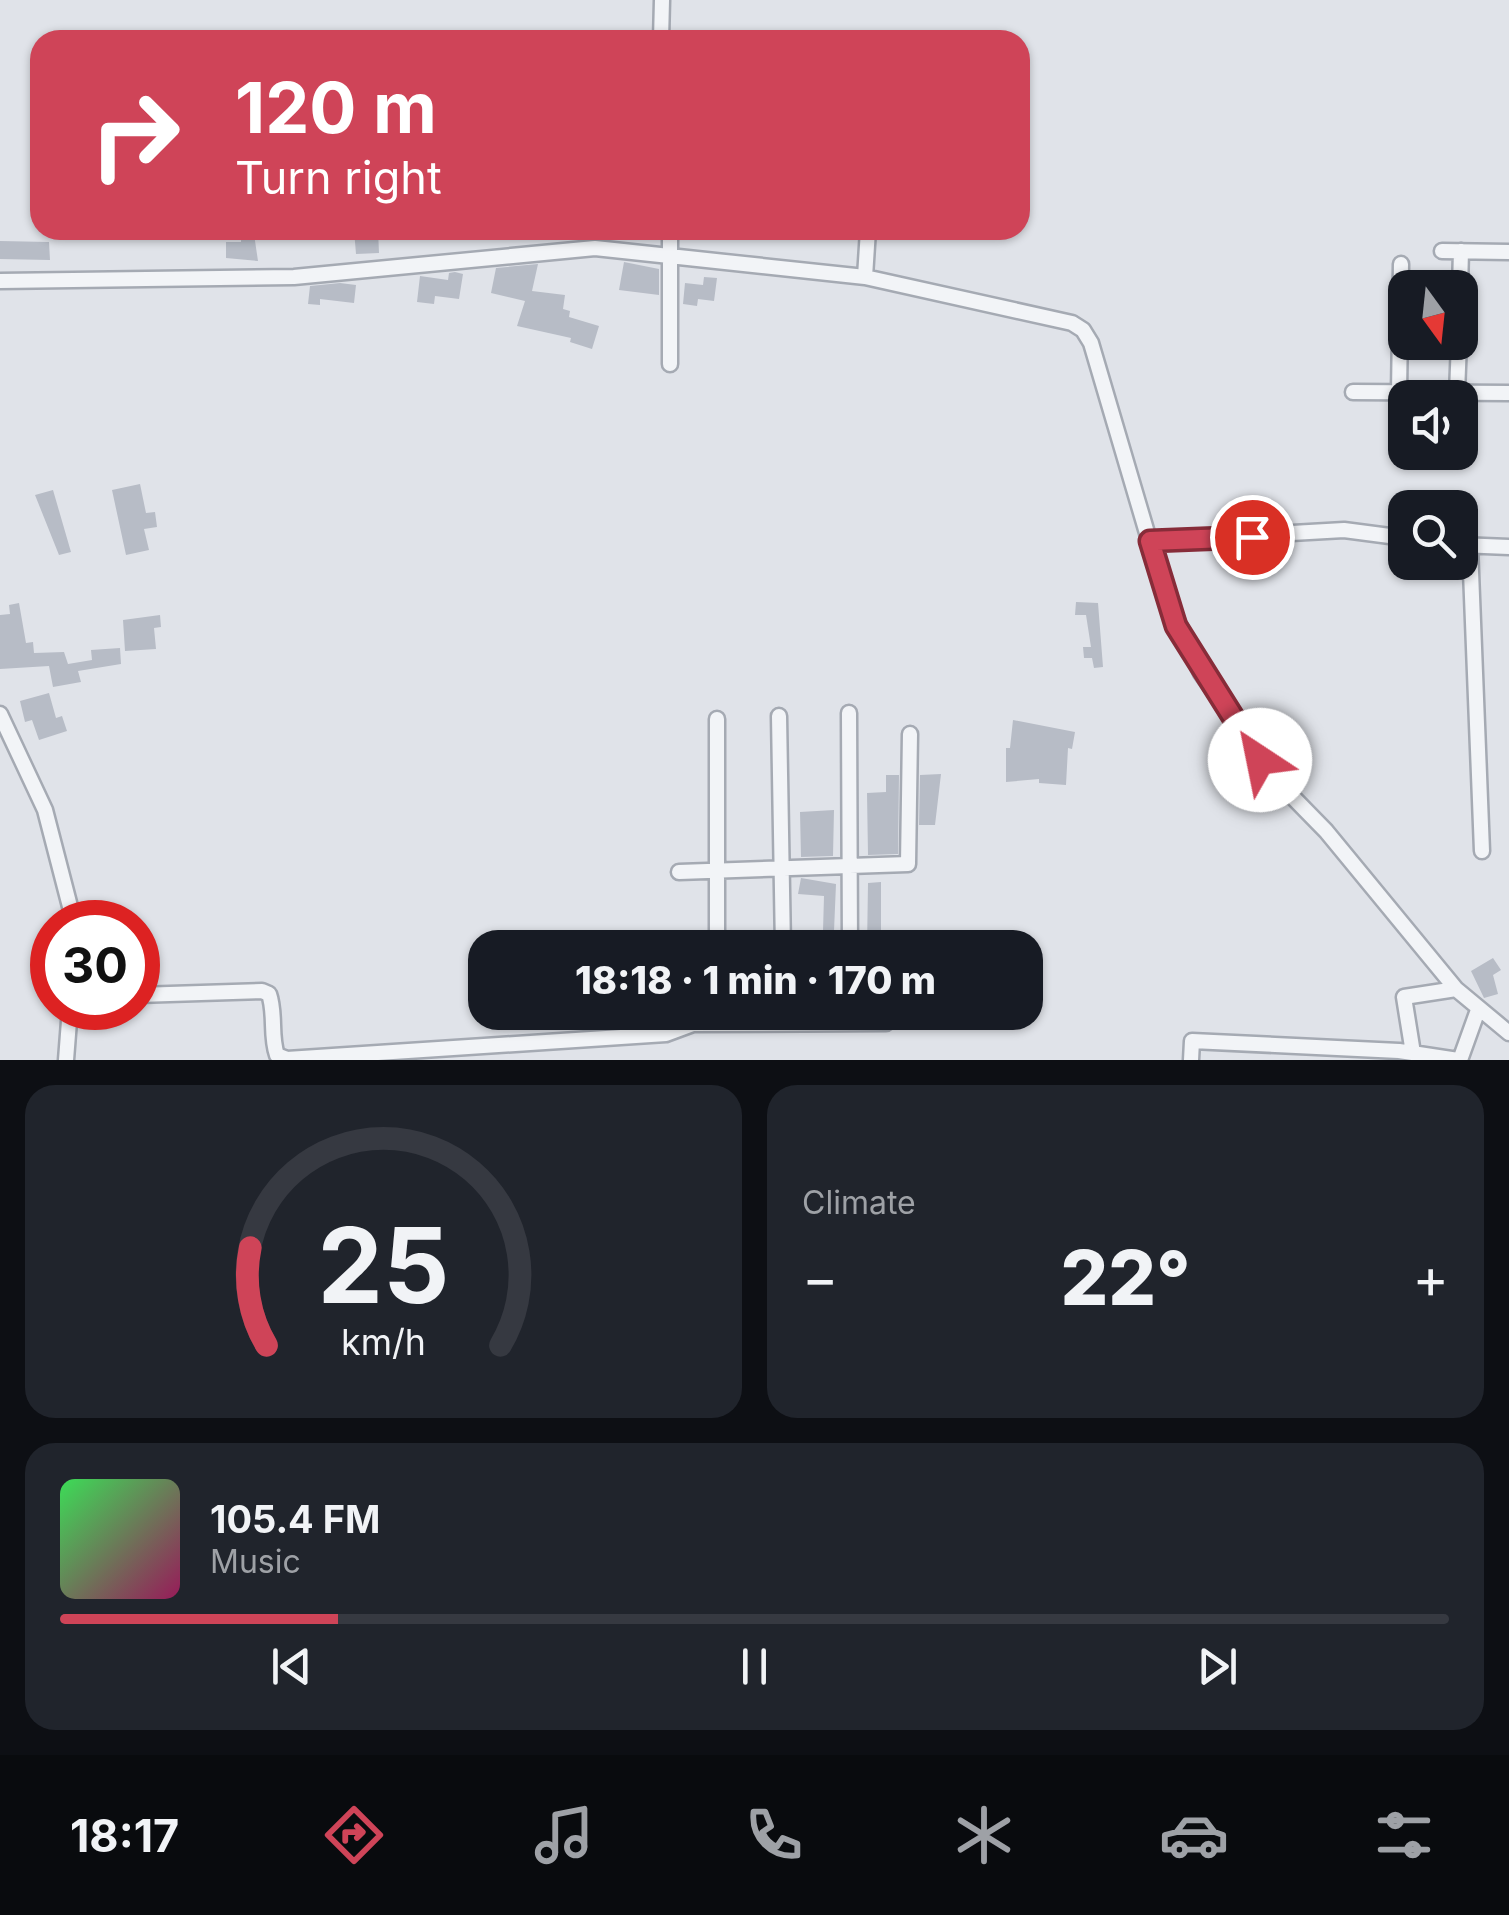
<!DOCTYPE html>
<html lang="en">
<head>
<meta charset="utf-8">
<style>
	body { margin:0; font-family:Inter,sans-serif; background:#20242c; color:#f1f3f6; height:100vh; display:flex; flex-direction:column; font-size:38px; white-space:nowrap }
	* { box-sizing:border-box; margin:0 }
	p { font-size:32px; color:#9ea1a6 }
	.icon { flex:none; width:55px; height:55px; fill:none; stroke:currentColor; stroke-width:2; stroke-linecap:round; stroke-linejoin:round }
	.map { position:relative; height:1060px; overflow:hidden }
	.details { display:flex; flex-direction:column; gap:25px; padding:25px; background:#0d0f14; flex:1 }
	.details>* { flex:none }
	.top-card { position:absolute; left:30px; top:30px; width:1000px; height:210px; border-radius:30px; box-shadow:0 2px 8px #0004; background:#cf4458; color:#fff; overflow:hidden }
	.needle { width:65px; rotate:165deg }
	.buttons { position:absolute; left:1388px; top:270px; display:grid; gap:20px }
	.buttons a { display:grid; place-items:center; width:90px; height:90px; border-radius:20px; background:#171b24; box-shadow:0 2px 8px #0004; font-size:50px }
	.speed { position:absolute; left:30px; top:900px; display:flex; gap:20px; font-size:50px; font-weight:700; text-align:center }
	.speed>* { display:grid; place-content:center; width:130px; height:130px; border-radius:50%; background:#171b24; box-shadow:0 2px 8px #0004; line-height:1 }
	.speed .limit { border:15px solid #d22; background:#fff; color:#111 }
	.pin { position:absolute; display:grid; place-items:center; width:85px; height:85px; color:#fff; margin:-42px; border:5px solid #fff; border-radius:50%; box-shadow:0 2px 10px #0007 }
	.me { position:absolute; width:110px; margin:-55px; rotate:326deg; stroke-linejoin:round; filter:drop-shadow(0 0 8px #0008) }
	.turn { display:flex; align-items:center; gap:35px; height:210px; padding:0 40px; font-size:45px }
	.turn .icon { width:130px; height:130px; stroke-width:2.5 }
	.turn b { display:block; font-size:70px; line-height:85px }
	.big { font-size:75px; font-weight:800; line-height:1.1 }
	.details .card { flex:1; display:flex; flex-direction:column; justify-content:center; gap:15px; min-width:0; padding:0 35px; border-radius:30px; background:#20242c }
	.details .dial { align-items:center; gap:0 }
	.dial svg { height:260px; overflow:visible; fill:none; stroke:#363941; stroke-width:7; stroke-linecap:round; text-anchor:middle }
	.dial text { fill:#f1f3f6; stroke:none }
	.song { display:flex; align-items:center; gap:30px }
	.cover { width:120px; height:120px; border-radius:15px; background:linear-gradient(135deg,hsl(130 70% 55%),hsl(330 70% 35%)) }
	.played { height:10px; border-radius:5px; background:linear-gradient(90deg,#cf4458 20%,#363941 20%) }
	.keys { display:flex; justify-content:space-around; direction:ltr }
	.heat { display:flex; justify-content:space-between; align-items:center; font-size:55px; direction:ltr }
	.details .tiles { flex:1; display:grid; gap:25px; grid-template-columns:1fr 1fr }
	.card:last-child { grid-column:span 2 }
	.trip { position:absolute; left:468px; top:930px; width:575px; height:100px; border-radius:30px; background:#171b24; box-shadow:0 2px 8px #0004; font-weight:800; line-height:100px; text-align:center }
	.tabs { display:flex; height:160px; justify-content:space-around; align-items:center; background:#090b0e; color:#9ea1a6 }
	.tabs .icon { width:70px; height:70px }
	.tabs .on { color:#cf4458 }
	.tabs b { font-size:45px; color:#f1f3f6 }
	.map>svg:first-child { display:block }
	.building { fill:#b7bcc6 }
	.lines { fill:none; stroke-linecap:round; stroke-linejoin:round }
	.street-casing { stroke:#a5aab3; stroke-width:19 }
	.street { stroke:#f2f4f7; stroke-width:14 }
	.route-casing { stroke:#872c39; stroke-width:25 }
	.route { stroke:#cf4458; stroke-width:18 }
</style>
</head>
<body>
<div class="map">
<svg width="1509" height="1060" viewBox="0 0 1509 1060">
	<rect width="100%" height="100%" fill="#e0e3e9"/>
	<path class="building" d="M354,230H378L379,253L356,254Z
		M254,234L258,261L226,258V242H241V236Z
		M0,241L49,242L50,260L0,259Z
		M624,262L659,269V295L619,290Z
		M538,264L532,291L565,295L563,309L570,311L569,317L599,326L592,349L570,342L571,338L517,326L525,301L491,293L496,268Z
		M455,272L463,274L459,299L435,296L434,304L417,302L420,276L448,280L449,273Z
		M704,277L717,278L714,301L698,299L697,306L683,304L685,283L703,285Z
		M340,283L356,285L354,303L320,299V305L308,304L310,286Z
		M140,484L146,513L155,512L157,527L144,529L149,550L126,555L112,490Z
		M53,490L71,552L59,555L35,495Z
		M1076,602L1098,603L1103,667L1094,668L1092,658H1084L1083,647H1091L1086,615H1075Z
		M19,603L26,643L33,642L34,653L64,652L68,664L92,660L91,650L120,648L121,664L78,671L81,682L53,687L49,666L0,669V615L10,614L9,605Z
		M160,615L161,627L154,628L156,649L125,651L123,620Z
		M49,693L56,718L62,716L67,731L39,740L32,720L25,722L20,701Z
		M1013,720L1075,732L1072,749L1068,748L1066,785L1039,783V779L1006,782V748H1010Z
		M941,774L935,825H919L920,775Z
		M886,775H899L898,854L868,855L867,793L886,792Z
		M834,810L833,856L801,857L800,812Z
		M801,878L836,884L834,931H823L824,896L798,894Z
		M881,882V948H867L868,883Z
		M1493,958L1501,970L1493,975L1498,994L1484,998L1471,971Z"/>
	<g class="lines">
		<defs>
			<path id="street" d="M661,40L662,0
				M1442,251L1509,252
				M865,277L868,230
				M0,281L294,277L595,248L865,277L1072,323L1083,330L1091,343L1165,594L1201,673L1280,784L1326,831L1456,989L1509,1033
				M1460,288L1461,251
				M670,364V230
				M1353,392L1509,393
				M1399,392L1401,264
				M1457,393L1459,342
				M1150,541L1344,530L1405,538
				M1460,545L1509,547
				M1470,546L1482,851
				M849,713L850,948
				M0,714L45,810L74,922
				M779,716L783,948
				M679,872L908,864L910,734
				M717,948V719
				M138,995L262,991L269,994C276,1014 270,1036 277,1055L287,1059L666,1034L693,1024L886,1023
				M1413,1053L1404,997L1456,989
				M66,1060L70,1008
				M1191,1060L1192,1041L1399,1051L1458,1060
				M1460,1060L1478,1010"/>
		</defs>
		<use href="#street" class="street-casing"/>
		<use href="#street" class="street"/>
	</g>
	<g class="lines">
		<defs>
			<path id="route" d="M1252,537L1150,541L1176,626L1260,760"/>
		</defs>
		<use href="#route" class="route-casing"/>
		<use href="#route" class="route"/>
	</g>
</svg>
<div class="buttons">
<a><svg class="needle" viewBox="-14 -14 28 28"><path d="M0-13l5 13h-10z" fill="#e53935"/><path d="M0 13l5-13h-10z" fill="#9ea1a6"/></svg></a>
<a><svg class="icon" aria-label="sound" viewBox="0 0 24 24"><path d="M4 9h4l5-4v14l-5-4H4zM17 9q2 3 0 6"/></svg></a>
<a><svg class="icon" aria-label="search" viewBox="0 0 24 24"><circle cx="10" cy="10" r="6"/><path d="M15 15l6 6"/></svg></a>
</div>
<div class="speed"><div class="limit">30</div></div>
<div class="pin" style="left:1252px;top:537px;background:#d93025"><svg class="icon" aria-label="arrive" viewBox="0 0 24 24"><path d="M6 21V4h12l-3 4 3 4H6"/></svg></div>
<svg class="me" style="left:1260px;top:760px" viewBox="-20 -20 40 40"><circle r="19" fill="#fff"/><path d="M0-13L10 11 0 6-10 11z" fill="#cf4458"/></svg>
<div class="trip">18:18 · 1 min · 170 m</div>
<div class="top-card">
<div class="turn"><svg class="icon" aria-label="right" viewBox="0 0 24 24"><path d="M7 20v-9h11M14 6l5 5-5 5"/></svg><div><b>120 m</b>Turn right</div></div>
</div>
</div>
<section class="details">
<div class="tiles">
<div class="card dial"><svg viewBox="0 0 100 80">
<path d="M14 69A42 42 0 1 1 86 69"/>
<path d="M14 69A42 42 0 0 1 9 39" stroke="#cf4458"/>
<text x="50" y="56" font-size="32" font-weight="700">25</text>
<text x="50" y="72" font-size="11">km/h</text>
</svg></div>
<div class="card"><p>Climate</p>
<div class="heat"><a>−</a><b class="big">22°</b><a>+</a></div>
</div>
<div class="card">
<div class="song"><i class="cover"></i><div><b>105.4 FM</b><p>Music</p></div></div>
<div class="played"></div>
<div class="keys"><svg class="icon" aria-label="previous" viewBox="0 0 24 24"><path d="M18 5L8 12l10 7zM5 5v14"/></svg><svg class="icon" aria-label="pause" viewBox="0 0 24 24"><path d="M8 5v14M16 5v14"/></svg><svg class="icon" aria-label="next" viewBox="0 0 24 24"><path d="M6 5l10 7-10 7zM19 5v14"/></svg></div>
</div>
</div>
</section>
<nav class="tabs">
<b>18:17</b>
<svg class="icon on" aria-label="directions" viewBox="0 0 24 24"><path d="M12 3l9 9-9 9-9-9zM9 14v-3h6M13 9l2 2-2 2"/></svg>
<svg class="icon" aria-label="music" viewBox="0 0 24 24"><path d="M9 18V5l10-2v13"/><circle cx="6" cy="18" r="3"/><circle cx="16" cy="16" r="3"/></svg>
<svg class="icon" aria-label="phone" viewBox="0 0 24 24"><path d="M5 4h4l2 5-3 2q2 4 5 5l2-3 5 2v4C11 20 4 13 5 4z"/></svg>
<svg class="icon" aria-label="climate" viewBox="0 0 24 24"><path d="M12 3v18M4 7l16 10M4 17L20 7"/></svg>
<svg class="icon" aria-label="car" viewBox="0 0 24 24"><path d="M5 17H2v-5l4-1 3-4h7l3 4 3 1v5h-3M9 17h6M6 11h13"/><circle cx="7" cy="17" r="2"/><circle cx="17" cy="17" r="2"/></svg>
<svg class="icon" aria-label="filters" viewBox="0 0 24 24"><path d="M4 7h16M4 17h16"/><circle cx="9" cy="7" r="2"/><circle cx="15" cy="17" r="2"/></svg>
</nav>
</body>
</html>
